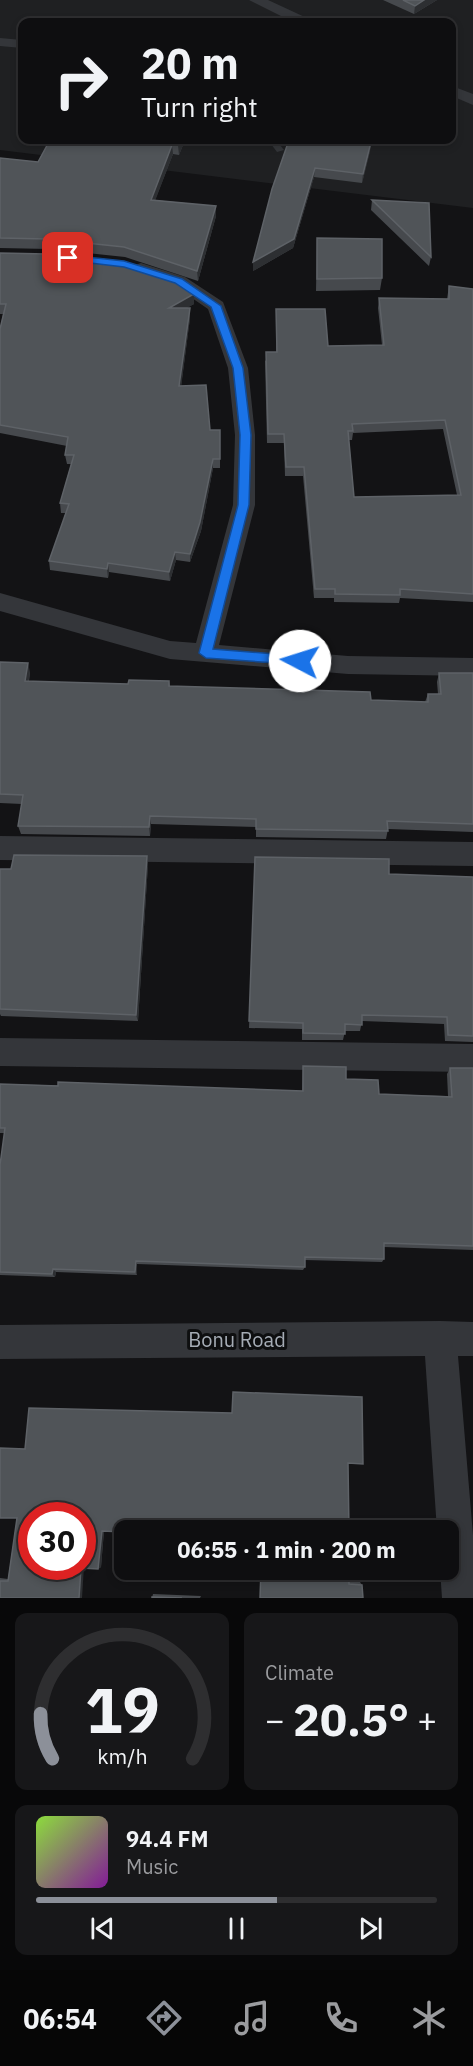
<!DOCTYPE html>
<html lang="en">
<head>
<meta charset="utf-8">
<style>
	body { margin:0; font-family:"IBM Plex Sans",sans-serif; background:#171719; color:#f1f3f6; height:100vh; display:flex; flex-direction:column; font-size:22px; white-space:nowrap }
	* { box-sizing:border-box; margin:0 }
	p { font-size:20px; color:#9b9c9f }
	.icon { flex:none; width:33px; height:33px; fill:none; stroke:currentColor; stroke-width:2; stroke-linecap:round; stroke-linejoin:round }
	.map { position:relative; height:1598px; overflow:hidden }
	.panel { display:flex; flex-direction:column; gap:15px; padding:15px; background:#080809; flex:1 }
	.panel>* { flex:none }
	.top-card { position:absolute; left:18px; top:18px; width:438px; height:126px; border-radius:12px; box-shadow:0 3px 9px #0003,0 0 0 2px #2e2e30; background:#0e0e10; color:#f1f3f6; overflow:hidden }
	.speed { position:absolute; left:18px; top:1502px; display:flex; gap:12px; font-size:30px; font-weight:700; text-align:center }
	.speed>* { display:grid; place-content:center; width:78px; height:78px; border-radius:50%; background:#0e0e10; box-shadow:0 3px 9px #0003,0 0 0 2px #2e2e30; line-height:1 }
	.speed .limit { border:9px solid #d22; background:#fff; color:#111 }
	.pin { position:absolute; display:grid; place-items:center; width:51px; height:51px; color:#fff; margin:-26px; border-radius:12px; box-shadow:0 3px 9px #0006 }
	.me { position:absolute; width:66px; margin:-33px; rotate:275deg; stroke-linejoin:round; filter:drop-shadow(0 0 4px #0008) }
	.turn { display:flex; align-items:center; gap:21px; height:126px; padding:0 24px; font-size:27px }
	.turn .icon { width:78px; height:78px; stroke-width:2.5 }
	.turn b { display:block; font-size:42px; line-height:51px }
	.big { font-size:45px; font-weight:800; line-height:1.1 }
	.panel .widget { flex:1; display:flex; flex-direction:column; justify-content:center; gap:9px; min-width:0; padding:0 21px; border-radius:12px; background:#171719 }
	.panel .dial { align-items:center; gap:0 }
	.dial svg { height:156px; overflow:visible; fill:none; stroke:#2e2e30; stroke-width:7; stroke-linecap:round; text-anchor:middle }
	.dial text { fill:#f1f3f6; stroke:none }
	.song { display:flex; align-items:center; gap:18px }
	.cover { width:72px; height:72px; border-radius:9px; background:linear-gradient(135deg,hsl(90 70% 55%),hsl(290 70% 35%)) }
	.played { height:6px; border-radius:3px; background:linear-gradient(90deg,#8c9099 60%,#2e2e30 60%) }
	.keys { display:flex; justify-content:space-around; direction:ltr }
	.heat { display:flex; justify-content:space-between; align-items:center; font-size:33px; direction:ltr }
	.panel .tiles { flex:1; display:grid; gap:15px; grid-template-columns:1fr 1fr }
	.widget:last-child { grid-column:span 2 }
	.trip { position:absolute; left:114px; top:1520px; width:345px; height:60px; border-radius:12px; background:#0e0e10; box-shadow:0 3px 9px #0003,0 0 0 2px #2e2e30; font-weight:800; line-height:60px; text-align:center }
	.menu { display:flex; height:96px; justify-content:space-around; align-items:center; background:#060606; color:#9b9c9f }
	.menu .icon { width:42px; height:42px }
	.menu .on { color:#8c9099 }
	.menu b { font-size:27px; color:#f1f3f6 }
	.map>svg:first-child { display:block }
	.built { fill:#1f2022; fill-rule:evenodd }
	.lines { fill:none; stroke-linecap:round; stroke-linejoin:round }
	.lane { fill:#34363a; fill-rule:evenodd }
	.street { fill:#34363a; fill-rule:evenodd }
	.wall { fill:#46494d; fill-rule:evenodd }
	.shaded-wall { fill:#2d2f32 }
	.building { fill:#505458; stroke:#5e6267; stroke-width:1.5; fill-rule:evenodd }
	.route { fill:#1a73e8; stroke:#114b97; stroke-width:1.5 }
	.labels { text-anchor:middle; stroke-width:6; stroke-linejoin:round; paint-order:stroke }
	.near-street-label { font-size:20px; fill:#a5acb5; stroke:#0e0f10 }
</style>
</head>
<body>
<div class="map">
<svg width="473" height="1598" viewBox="0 0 473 1598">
	<rect width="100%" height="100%" fill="#131315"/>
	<path class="built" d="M0,0H473V208L0,150ZM22,22H452V140H22Z"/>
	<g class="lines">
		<path class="lane" d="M268,140H276L284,150L277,152Z"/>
		<path class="street" d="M249,0H268L309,19L311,22H293Z
			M0,38L22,40V48L0,46Z
			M452,86L473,94V105L452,96Z
			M141,263L185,277L223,302L248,368L255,435V505L219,645L348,656L473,658V676L348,674L170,659L0,611V593L170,641L196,643L233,505L235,435L228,368L208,309L173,285L135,273L132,269L135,265Z
			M0,836L473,842V866L0,860Z
			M0,1038L473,1044V1072L0,1066Z
			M440,1321L473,1322V1356H458L473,1535V1598H442L440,1569H448V1530H437L425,1356L0,1359V1325Z"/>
	</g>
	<path class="wall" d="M383,0H437L414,14Z
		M50,140H185L179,155L173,154L155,200L216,206V216L198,281L125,257L49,249L0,248V158L38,162Z
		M289,140L371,142L370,151L362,183L314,177L293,248L253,271Z
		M372,200L431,257L429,266L371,210Z
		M317,238L382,278L380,290L316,291Z
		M0,253L194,304L186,308H190V318L181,386L210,430H220V468H213L201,531L190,562L176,560L170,581L109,572L108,578L50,570L49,561L66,513H61L60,503L71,464H67L65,455L67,446L0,433V329L3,314H0Z
		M449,286L473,289V602L400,598L399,603L334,602V598H314L303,476H285L284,443H267L265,361L276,352V309L328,346L382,345L378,308L379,298L447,299ZM443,429L457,495L354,497L349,440H352L353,433Z
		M0,662L30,672L29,681L128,684L169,681L170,686L371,700L425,702L428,694H438L437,682L439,673H473V832L388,829L386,839L256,837V827L151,824L150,836L21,834L18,826L22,804L0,803Z
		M147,856L148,864L138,1021L1,1016L0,1014V869H11Z
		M255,857L389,874L473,877V1042L445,1041L444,1024L362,1021L360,1031H345L343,1040H302V1029L249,1028Z
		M303,1066L346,1079L379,1094L448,1096L447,1074L450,1068H473V1250L384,1247V1259L382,1262L305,1260V1267L303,1270L137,1264V1275L56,1272L55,1277L0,1275V1165L5,1133H0V1084L302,1091Z
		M348,1463L104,1531L101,1567L98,1569L84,1568L0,1598V1578L8,1579L17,1518Z
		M261,1569L349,1582H360L362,1585L363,1598H260Z
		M153,1594L201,1596L200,1598H152Z"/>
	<path class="shaded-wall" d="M424,0H437L414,14L415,6Z
		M181,140H185L179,155L178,145Z
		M371,142L370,151L362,183L363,174Z
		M172,145L173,154L152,209L151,200Z
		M315,168L314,177L293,248L253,271V262Z
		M216,206V216L198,281L197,271Z
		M194,294V304L169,318V308Z
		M190,308V318L180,396L179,386Z
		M213,459V468L201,531L190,562V554Z
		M175,552L176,560L170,581L169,572Z
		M108,563L109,572L108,578L107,569Z
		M28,663L30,672L27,690L25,681Z
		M150,816L151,824L150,836L149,827Z
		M147,856L148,864L138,1021L136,1015Z
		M136,1261L137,1264V1275L135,1272Z
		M53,1269L56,1272L55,1277L52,1274Z
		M104,1530L101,1567L98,1569L102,1531Z
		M84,1566L82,1598H79L81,1568Z"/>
	<path class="building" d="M403,0H424L415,6Z
		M50,140H181L178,145H172L151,200L216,206L197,271L124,247L48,239L0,238V158L38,162Z
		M289,140H352L371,142L363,174L315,168L294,239L253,262L272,189Z
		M372,200L429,203L431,257Z
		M317,238L382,239V278L317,279Z
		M0,253L47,254L122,262L171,278L194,294L169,308H190L179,386L206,385L210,430H220V459H213L200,522L190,554L175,552L169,572L108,563L107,569L49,561L69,504L60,503L74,455H65L68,437L0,425V329L6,304H0Z
		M449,286L473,289V594L400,589V595L335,594V589H315L304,467H286L284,434H268L266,352H277L276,309H325L328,346L384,345L379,298L449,299ZM445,420L461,495L354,497L348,431H353L352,424Z
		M0,662L28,663L25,681L128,684L129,680L169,681V686L370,692L371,700L428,702V694H441L439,673H473V824L387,821L388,831L256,829V819L150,816L149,827L18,826L23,795L0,794Z
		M14,855L147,856L136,1015L0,1009V869H11Z
		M255,857L389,859V874L473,877V1036L448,1035L447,1017L362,1015V1025L345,1024V1034L303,1033V1023L249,1021Z
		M303,1066L346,1067V1079L378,1080L379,1094L452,1097L450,1068H473V1246L384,1243V1259L305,1257V1267L136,1261L135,1272L53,1269L52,1274L0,1272V1165L5,1128H0V1084L58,1086V1082L303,1091Z
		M233,1392L362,1397L363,1464L348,1463L349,1530H124V1532L102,1531L98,1569L81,1568L79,1598H0V1581H8L17,1518H0V1448L25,1449L29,1408L232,1413ZM32,1515H82V1566H32Z
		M261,1569H349V1584L362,1585L363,1598H260Z
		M152,1597L182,1598H152Z"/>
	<path class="route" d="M68,255L124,261L182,279L221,306L243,368L251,435L249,505L213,649L300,656L307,661L305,665L206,658L199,653L238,505L240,435L233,368L211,307L175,283L124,267L65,260V256Z"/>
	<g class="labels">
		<g class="near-street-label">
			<text x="237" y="1347">Bonu Road</text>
		</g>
	</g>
</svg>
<div class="speed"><div class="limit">30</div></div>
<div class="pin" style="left:68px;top:258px;background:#d93025"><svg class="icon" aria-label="arrive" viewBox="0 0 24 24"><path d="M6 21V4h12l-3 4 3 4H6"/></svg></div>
<svg class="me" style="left:300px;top:661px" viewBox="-20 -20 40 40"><circle r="19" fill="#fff"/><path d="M0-13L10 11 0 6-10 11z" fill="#1a73e8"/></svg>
<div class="trip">06:55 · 1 min · 200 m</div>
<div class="top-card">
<div class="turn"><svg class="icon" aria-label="right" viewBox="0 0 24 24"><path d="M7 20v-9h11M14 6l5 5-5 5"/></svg><div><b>20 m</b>Turn right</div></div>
</div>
</div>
<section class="panel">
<div class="tiles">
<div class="widget dial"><svg viewBox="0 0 100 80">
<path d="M14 69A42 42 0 1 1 86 69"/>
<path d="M14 69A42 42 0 0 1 8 46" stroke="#8c9099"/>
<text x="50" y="56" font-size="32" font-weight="700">19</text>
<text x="50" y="72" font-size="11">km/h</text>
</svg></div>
<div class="widget"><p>Climate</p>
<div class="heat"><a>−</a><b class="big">20.5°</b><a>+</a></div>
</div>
<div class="widget">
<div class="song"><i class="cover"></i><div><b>94.4 FM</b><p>Music</p></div></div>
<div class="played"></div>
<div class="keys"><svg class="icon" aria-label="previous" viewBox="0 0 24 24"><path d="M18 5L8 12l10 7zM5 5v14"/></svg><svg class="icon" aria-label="pause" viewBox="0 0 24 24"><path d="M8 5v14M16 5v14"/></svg><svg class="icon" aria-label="next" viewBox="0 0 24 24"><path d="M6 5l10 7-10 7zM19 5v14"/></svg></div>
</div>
</div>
</section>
<nav class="menu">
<b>06:54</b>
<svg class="icon on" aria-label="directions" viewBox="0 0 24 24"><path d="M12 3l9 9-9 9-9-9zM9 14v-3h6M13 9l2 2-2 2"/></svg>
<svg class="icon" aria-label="music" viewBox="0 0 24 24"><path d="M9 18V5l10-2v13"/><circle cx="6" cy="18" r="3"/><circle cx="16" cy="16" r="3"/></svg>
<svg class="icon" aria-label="phone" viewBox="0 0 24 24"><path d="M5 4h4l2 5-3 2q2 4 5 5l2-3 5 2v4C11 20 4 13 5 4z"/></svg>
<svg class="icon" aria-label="climate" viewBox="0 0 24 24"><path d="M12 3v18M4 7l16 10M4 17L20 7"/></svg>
</nav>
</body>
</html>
